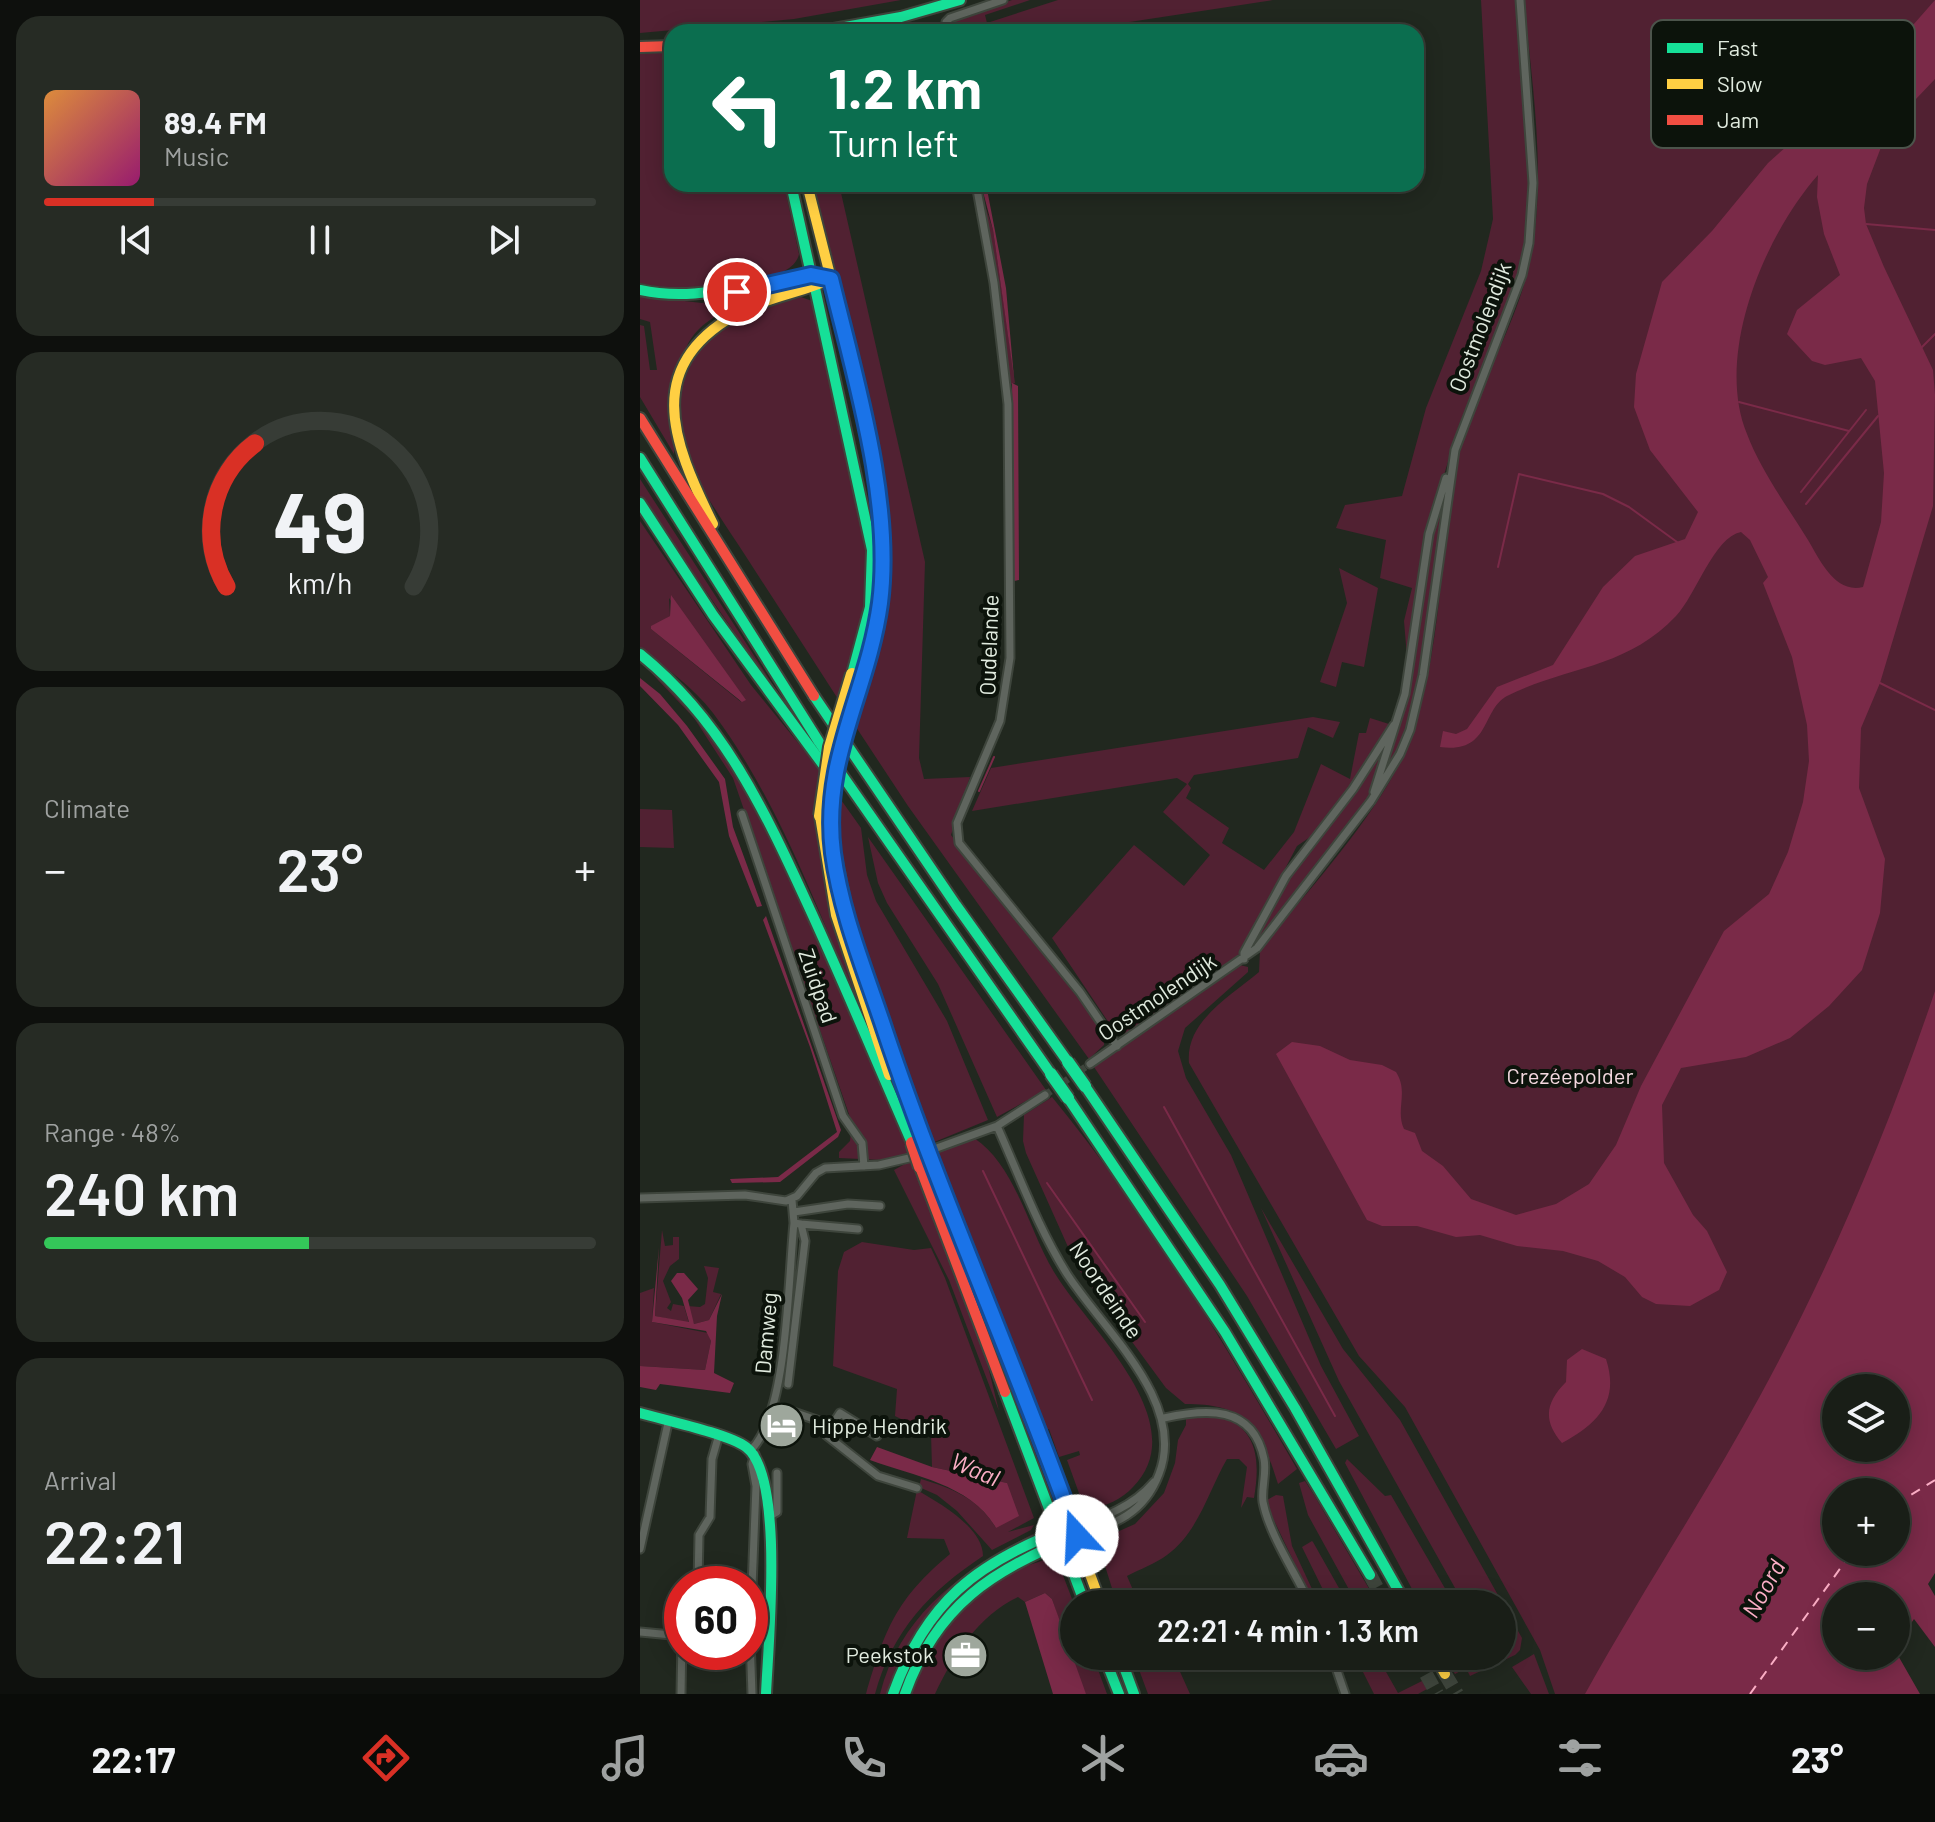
<!DOCTYPE html>
<html lang="en">
<head>
<meta charset="utf-8">
<style>
	body { margin:0; font-family:Barlow,sans-serif; background:#262b24; color:#f1f3f6; height:100vh; display:flex; flex-direction:column; font-size:30px; white-space:nowrap }
	* { box-sizing:border-box; margin:0 }
	p { font-size:26px; color:#9fa2a1 }
	.icon { flex:none; width:44px; height:44px; fill:none; stroke:currentColor; stroke-width:2; stroke-linecap:round; stroke-linejoin:round }
	.map { position:relative; flex:1; overflow:hidden }
	.sheet { display:flex; flex-direction:column; gap:16px; padding:16px; background:#0e100d; width:640px }
	.sheet>* { flex:none }
	.top-card { position:absolute; left:24px; top:24px; width:760px; height:168px; border-radius:24px; box-shadow:0 4px 20px #0003,0 0 0 2px #373c36; background:#0b6e4f; color:#fff; overflow:hidden }
	.tools { position:absolute; left:1182px; top:1374px; display:grid; gap:16px }
	.tools a { display:grid; place-items:center; width:88px; height:88px; border-radius:50%; background:#191e17; box-shadow:0 4px 20px #0003,0 0 0 2px #373c36; font-size:40px }
	.speed { position:absolute; left:24px; top:1566px; display:flex; gap:16px; font-size:40px; font-weight:700; text-align:center }
	.speed>* { display:grid; place-content:center; width:104px; height:104px; border-radius:50%; background:#191e17; box-shadow:0 4px 20px #0003,0 0 0 2px #373c36; line-height:1 }
	.speed .limit { border:12px solid #d22; background:#fff; color:#111 }
	.pin { position:absolute; display:grid; place-items:center; width:68px; height:68px; color:#fff; margin:-34px; border:4px solid #fff; border-radius:50%; box-shadow:0 2px 8px #0007 }
	.me { position:absolute; width:88px; margin:-44px; rotate:340deg; stroke-linejoin:round; filter:drop-shadow(0 0 6px #0008) }
	.turn { display:flex; align-items:center; gap:28px; height:168px; padding:0 32px; font-size:36px }
	.turn .icon { width:104px; height:104px; stroke-width:2.5 }
	.turn b { display:block; font-size:56px; line-height:68px }
	.big { font-size:60px; font-weight:600; line-height:1.1 }
	.sheet .tile { flex:1; display:flex; flex-direction:column; justify-content:center; gap:12px; min-width:0; padding:0 28px; border-radius:24px; background:#262b24 }
	.sheet .dial { align-items:center; gap:0 }
	.dial svg { height:208px; overflow:visible; fill:none; stroke:#373c36; stroke-width:7; stroke-linecap:round; text-anchor:middle }
	.dial text { fill:#f1f3f6; stroke:none }
	.song { display:flex; align-items:center; gap:24px }
	.cover { width:96px; height:96px; border-radius:12px; background:linear-gradient(135deg,hsl(30 70% 55%),hsl(320 70% 35%)) }
	.played { height:8px; border-radius:4px; background:linear-gradient(90deg,#d93025 20%,#373c36 20%) }
	.keys { display:flex; justify-content:space-around; direction:ltr }
	.heat { display:flex; justify-content:space-between; align-items:center; font-size:44px; direction:ltr }
	.charge { height:12px; border-radius:6px; background:linear-gradient(90deg,#34c759 48%,#373c36 0) }
	.trip { position:absolute; left:420px; top:1590px; width:456px; height:80px; border-radius:40px; background:#191e17; box-shadow:0 4px 20px #0003,0 0 0 2px #373c36; font-weight:600; line-height:80px; text-align:center }
	.dock { display:flex; height:128px; justify-content:space-around; align-items:center; background:#0a0c09; color:#9fa2a1 }
	.dock .icon { width:56px; height:56px }
	.dock .active { color:#d93025 }
	.dock b { font-size:36px; color:#f1f3f6 }
	main { display:flex; flex:1; min-height:0 }
	.map>svg:first-child { display:block }
	.green { fill:#512132; fill-rule:evenodd }
	.water { fill:#7a2a48; fill-rule:evenodd }
	.lines { fill:none; stroke-linecap:round; stroke-linejoin:round }
	.stream { stroke:#7a2a48; stroke-width:2 }
	.ferry { stroke:#fbaec5; stroke-width:2; stroke-dasharray:10 8; stroke-linecap:butt }
	.street-tunnel { stroke:#3e453c; stroke-width:7; stroke-dasharray:7 3.5; stroke-linecap:butt }
	.highway-tunnel { stroke:#3e453c; stroke-width:14; stroke-dasharray:14 7; stroke-linecap:butt }
	.street-casing { stroke:#3e453c; stroke-width:11 }
	.fast-casing { stroke:#3e453c; stroke-width:14 }
	.slow-casing { stroke:#3e453c; stroke-width:14 }
	.jam-casing { stroke:#3e453c; stroke-width:14 }
	.street { stroke:#5f655e; stroke-width:7 }
	.fast { stroke:#16e098; stroke-width:10 }
	.slow { stroke:#ffcf43; stroke-width:10 }
	.jam { stroke:#f24e42; stroke-width:10 }
	.fast-bridge-casing { stroke:#3e453c; stroke-width:16; stroke-linecap:butt }
	.slow-bridge-casing { stroke:#3e453c; stroke-width:16; stroke-linecap:butt }
	.jam-bridge-casing { stroke:#3e453c; stroke-width:16; stroke-linecap:butt }
	.fast-bridge { stroke:#16e098; stroke-width:12 }
	.slow-bridge { stroke:#ffcf43; stroke-width:12 }
	.jam-bridge { stroke:#f24e42; stroke-width:12 }
	.route-casing { stroke:#114b97; stroke-width:20 }
	.route { stroke:#1a73e8; stroke-width:14 }
	.labels { text-anchor:middle; stroke-width:8; stroke-linejoin:round; paint-order:stroke }
	.street-label { font-size:22px; fill:#e1ebdf; stroke:#0c130b }
	.park-label { font-size:22px; fill:#f3d8df; stroke:#0c130b }
	.poi-label { font-size:22px; fill:#e1ebdf; stroke:#0c130b; text-anchor:start }
	.water-label { font-size:24px; font-style:italic; fill:#fbaec5; stroke:#0c130b }
	.key { fill:#0c130b; stroke:#4c544b; stroke-width:2 }
	.key-label { font-size:22px; fill:#e1ebdf }
</style>
</head>
<body>
<main>
<section class="sheet">
<div class="tile">
<div class="song"><i class="cover"></i><div><b>89.4 FM</b><p>Music</p></div></div>
<div class="played"></div>
<div class="keys"><svg class="icon" aria-label="previous" viewBox="0 0 24 24"><path d="M18 5L8 12l10 7zM5 5v14"/></svg><svg class="icon" aria-label="pause" viewBox="0 0 24 24"><path d="M8 5v14M16 5v14"/></svg><svg class="icon" aria-label="next" viewBox="0 0 24 24"><path d="M6 5l10 7-10 7zM19 5v14"/></svg></div>
</div>
<div class="tile dial"><svg viewBox="0 0 100 80">
<path d="M14 69A42 42 0 1 1 86 69"/>
<path d="M14 69A42 42 0 0 1 25 14" stroke="#d93025"/>
<text x="50" y="56" font-size="32" font-weight="700">49</text>
<text x="50" y="72" font-size="11">km/h</text>
</svg></div>
<div class="tile"><p>Climate</p>
<div class="heat"><a>−</a><b class="big">23°</b><a>+</a></div>
</div>
<div class="tile"><p>Range · 48%</p><b class="big">240 km</b><div class="charge"></div></div>
<div class="tile"><p>Arrival</p><b class="big">22:21</b></div>
</section>
<div class="map">
<svg width="1295" height="1694" viewBox="0 0 1295 1694">
	<rect width="100%" height="100%" fill="#21281f"/>
	<path class="green" d="M0,0H261L154,19L0,33Z
		M372,0H390L345,15L347,23L418,0H633L424,32H327L331,23L318,26L317,32H309L310,21Z
		M841,0H876L890,177L887,237L877,279L819,425L786,535L768,669L764,621L772,588L740,578L746,540L696,528L705,505L762,496L786,408L841,271L853,219Z
		M884,0H1295V1007L1238,1156L1125,1400L950,1694H915L900,1650L765,1407L719,1356L549,1063C545,1021 591,996 619,972L620,951C665,893 733,821 763,756C801,676 799,553 817,465C831,395 873,335 889,266C908,180 892,86 884,0Z
		M32,52V184H144L159,254C153,290 30,293 0,283V54Z
		M169,184H199L285,562L279,758L284,779L330,777L311,835L456,1021L464,1036V1045L449,1059L268,806L214,724C236,648 253,591 248,511L190,253Z
		M338,184L353,230L375,383L369,385L360,301Z
		M162,281L164,284C127,295 63,308 46,348C39,365 36,431 34,454L0,397V325L4,326L10,370H17L10,322L0,319V296L62,303Z
		M161,297L172,301L175,307C194,389 235,511 226,592C221,629 208,664 198,699C167,651 136,603 105,555C71,502 18,436 48,371C54,356 63,341 76,332C102,315 131,306 161,297Z
		M0,479L162,730L0,496Z
		M803,493C791,589 791,695 743,780L770,687L791,536Z
		M0,521L111,685L181,771L176,823L242,1065C194,952 147,811 73,713C53,687 26,668 0,648ZM29,598L101,702L11,629L30,616Z
		M699,568L738,588L724,667L702,662L696,687L680,682L707,603Z
		M0,661L33,687L71,728L126,824L184,946L270,1153L242,1160L199,1158V1152L210,1141L212,1123L93,778L54,718Z
		M673,717L700,722L693,738L668,727L658,758L554,775L548,784L551,788L546,798L589,828L582,843L624,870L654,832L681,764L710,779L719,733H726L730,718L749,724L714,783L676,833L657,846L600,954L498,1027L486,1034L475,1032L412,938L494,845L544,886L570,855L523,812L547,784L537,778L332,811L351,768Z
		M750,734L730,797L611,949L649,877L722,783Z
		M199,797L221,828L227,875L236,901L307,1021L348,1120L292,1143L279,1121L202,883L198,851Z
		M0,809L32,810L34,848L0,847Z
		M228,837L406,1090L357,1117L298,984L247,903L238,883Z
		M600,965L608,967V972L545,1028L538,1051L546,1078L591,1155L681,1366L719,1436L696,1449L607,1296L454,1067Z
		M412,1097C506,1212 583,1341 657,1469L638,1484C620,1427 609,1404 545,1404L526,1388L437,1267L386,1153L383,1141L384,1115Z
		M334,1138C376,1166 388,1229 414,1272C447,1327 556,1423 493,1487C481,1500 461,1510 444,1507L427,1460L440,1455L439,1451L419,1457L409,1429L405,1430L368,1328L354,1307L295,1154Z
		M272,1160L341,1338L359,1411L309,1280L254,1170Z
		M621,1208L703,1349L760,1420L882,1638L880,1650L875,1655L830,1676L826,1668L815,1674L809,1664L823,1656H862V1604H824L699,1381Z
		M22,1230L25,1246L33,1245V1237H39V1259L30,1266L23,1281L31,1302L27,1308L31,1311L33,1304L44,1306L49,1323L15,1316Z
		M222,1242L274,1250L291,1248L305,1278L394,1518L368,1532L394,1525L391,1530L352,1550L317,1511L297,1495L279,1487L281,1479C312,1488 339,1499 356,1528L367,1483L292,1467L291,1434L255,1416L257,1389L193,1366L198,1271L204,1252Z
		M64,1266L79,1268L73,1292L81,1294L69,1320L54,1324L47,1306L60,1307L65,1304L68,1278Z
		M14,1288L12,1322L68,1333L71,1341L65,1370L0,1366V1293Z
		M580,1416C619,1429 620,1462 614,1498L607,1497L601,1508L607,1467L599,1459H587C569,1490 558,1533 527,1555C515,1564 500,1569 487,1576L499,1604H477L460,1550L468,1536L495,1524L524,1493L535,1463L538,1440L546,1425V1417Z
		M707,1459L745,1496L751,1495L814,1604H780L705,1463Z
		M665,1481L674,1495L738,1604H717L668,1515L659,1483Z
		M277,1490C299,1503 343,1527 343,1556C290,1591 252,1631 235,1694H226C245,1629 256,1599 310,1554L304,1539L267,1538Z
		M636,1495L643,1496L652,1546L679,1604H674L629,1510L627,1500Z
		M393,1534L394,1537L330,1574L255,1669L251,1694H240C261,1613 322,1571 393,1534Z
		M672,1541L673,1542L708,1604H690L662,1547Z
		M406,1559L419,1565L434,1604V1656H453L467,1694H446L442,1689L412,1599L405,1593L385,1602L378,1597C338,1616 313,1656 295,1694H271C286,1648 320,1595 365,1573C378,1567 393,1565 406,1559Z
		M894,1654L909,1694H891L872,1667Z
		M494,1656H533L550,1694H508Z
		M715,1656H737L758,1693L782,1681L787,1689L778,1694H734Z"/>
	<path class="water" d="M1295,0V79L1257,119L1243,142L1227,184L1224,208L1226,224L1244,267L1293,370L1295,395L1293,506L1240,683L1221,728L1219,788L1245,859L1240,913L1222,970L1189,1006L1150,1038L1106,1057L1041,1068L1022,1105L1024,1163L1053,1215L1067,1231L1087,1272L1079,1290L1050,1306L1016,1304L1002,1297L985,1277L958,1261L923,1251L877,1246L840,1235L816,1237L777,1226H742L727,1220L636,1054L652,1042L680,1046L710,1060L742,1065L756,1072C769,1092 755,1110 764,1129L775,1133L782,1151L803,1166L831,1199L876,1215L916,1204L949,1184L976,1145L1001,1086L1084,931L1129,894L1148,852L1163,802L1169,761L1167,725L1152,657L1123,583L1128,577L1110,540L1101,532C1074,537 1056,595 1036,616C986,669 927,666 867,696C841,710 851,754 800,747L803,731L816,734L827,729L857,687L913,665L963,587L995,556L1045,539L1058,512L1010,450L994,407L996,374L1022,282L1072,231L1128,163L1237,66ZM1178,175L1177,197L1184,234L1200,275L1157,310L1147,334L1172,361L1185,365L1221,358L1235,381L1244,473L1241,522L1223,587C1195,594 1180,560 1168,540C1147,506 1121,471 1107,434C1074,354 1125,235 1178,175Z
		M341,184H346L366,288L374,378L353,230Z
		M372,383L378,386L379,580L374,581Z
		M31,595L106,700L102,702L11,629V626L30,616Z
		M0,678L20,694L47,726L85,779L93,827L122,906L117,907L89,836L79,782L38,725L0,686Z
		M126,916L201,1130L198,1137L140,1182L92,1183L90,1179L138,1177L197,1132L170,1047L123,920Z
		M1295,991V1573L1288,1584L1295,1596V1647L1274,1619L1256,1645V1596H1196V1656H1256V1652L1280,1694H945C1001,1593 1065,1497 1120,1396C1190,1268 1248,1130 1295,991ZM1196,1388H1256V1448H1196ZM1196,1492H1256V1552H1196Z
		M19,1247L15,1316L49,1322L42,1298L31,1281L37,1273H44L58,1289L48,1300L54,1324L69,1320L82,1294L77,1316L74,1373L94,1383L90,1393L20,1384L16,1390L0,1387V1366L65,1370L71,1341L66,1331L12,1322Z
		M942,1349L966,1359C980,1402 957,1424 922,1443C903,1421 905,1403 926,1382L927,1360Z
		M237,1447L292,1467L367,1483L379,1516L356,1528C332,1485 274,1476 230,1460Z
		M405,1593L412,1599L446,1694H413L385,1602Z"/>
	<g class="lines">
		<path class="stream" d="M1226,224L1295,230
			M1282,347L1295,334
			M1099,402L1209,431
			M1161,492L1226,410
			M1166,504L1238,416
			M858,567L879,474L963,494L989,507L1037,542
			M1240,683L1295,710
			M339,791L354,757
			M524,1107L695,1416
			M343,1171L452,1400
			M407,1183L505,1322"/>
		<path class="ferry" d="M1256,1504L1295,1480
			M1110,1694L1212,1552"/>
		<path class="street-tunnel" d="M405,1095L450,1064"/>
		<path class="highway-tunnel" d="M730,1575L746,1604
			M776,1656L797,1694
			M805,1674L817,1694"/>
		<defs>
			<path id="street" d="M307,32L306,22L310,18L363,0
				M336,184L354,283L368,404L370,658L360,721L317,823L319,843L440,992L477,1046
				M734,792L765,694L789,534L806,478
				M102,814L203,1116L222,1143L224,1166
				M604,959V953L646,876L713,789L754,725
				M450,1064L617,948L731,801L760,754L770,730L783,675L815,450L882,275L889,243L893,183L880,0
				M357,1126C379,1175 398,1228 427,1274C464,1331 547,1402 519,1474C504,1514 475,1524 437,1536
				M294,1149L357,1126L405,1095
				M0,1198L105,1195L146,1201L157,1196L176,1173L185,1168L239,1165L269,1158
				M154,1212L208,1204L240,1206
				M161,1224L218,1229
				M148,1384L165,1241L161,1224L154,1223
				M136,1406L191,1425
				M524,1418C565,1409 613,1404 624,1459C627,1473 621,1488 623,1502C629,1534 656,1574 670,1604
				M237,1436L200,1413L186,1435L238,1476L277,1488
				M112,1449C148,1411 148,1279 154,1223L152,1200
				M130,1516L137,1512V1473
				M433,1527C464,1517 493,1507 514,1482
				M0,1549L28,1423
				M58,1584L59,1535L70,1517L72,1459L78,1438
				M0,1632L42,1636
				M692,1656L705,1694
				M41,1694L42,1636
				M112,1694L110,1638L116,1486L112,1464L115,1454"/>
			<path id="fast" d="M177,32L261,17L320,0
				M151,184L173,283
				M175,288L232,550L230,607L212,674
				M0,290C69,305 124,273 191,279
				M0,458L179,742L411,1074
				M0,503L73,615L192,777
				M0,654C82,720 124,809 167,903C204,983 237,1063 272,1143
				M174,696L316,905L428,1062
				M445,1086L580,1285L655,1408L766,1604
				M428,1098L585,1332L730,1575
				M365,1392L445,1604
				M0,1413C24,1420 89,1434 106,1447C145,1476 128,1644 126,1694
				M464,1656L479,1694
				M480,1656L494,1694
				M253,1694C286,1602 336,1563 425,1529
				M265,1694C296,1606 353,1569 437,1536"/>
			<path id="slow" d="M167,184L191,279
				M73,524C32,441 0,363 104,310C132,296 163,292 191,279
				M180,816L196,915L249,1075
				M191,831L208,916L283,1139
				M292,1163L366,1347L461,1604
				M795,1656L805,1674"/>
			<path id="jam" d="M0,47L32,46
				M191,279C214,374 248,473 243,572C241,610 230,648 219,685
				M0,418L174,696
				M280,1167L365,1392"/>
		</defs>
		<use href="#street" class="street-casing"/>
		<use href="#fast" class="fast-casing"/>
		<use href="#slow" class="slow-casing"/>
		<use href="#jam" class="jam-casing"/>
		<use href="#street" class="street"/>
		<use href="#fast" class="fast"/>
		<use href="#slow" class="slow"/>
		<use href="#jam" class="jam"/>
		<defs>
			<path id="fast-bridge" d="M428,1062L445,1086
				M411,1074L428,1098"/>
			<path id="slow-bridge" d="M180,816L190,747L212,674
				M283,1139L292,1163"/>
			<path id="jam-bridge" d="M191,831L195,767L219,685
				M272,1143L280,1167"/>
		</defs>
		<use href="#fast-bridge" class="fast-bridge-casing"/>
		<use href="#slow-bridge" class="slow-bridge-casing"/>
		<use href="#jam-bridge" class="jam-bridge-casing"/>
		<use href="#fast-bridge" class="fast-bridge"/>
		<use href="#slow-bridge" class="slow-bridge"/>
		<use href="#jam-bridge" class="jam-bridge"/>
	</g>
	<g class="lines">
		<defs>
			<path id="route" d="M97,292L171,275L191,279C215,378 253,502 240,603C228,692 181,759 193,853C201,914 226,973 245,1031C302,1202 377,1366 437,1536"/>
		</defs>
		<use href="#route" class="route-casing"/>
		<use href="#route" class="route"/>
	</g>
	<defs>
		<symbol id="hotel-disc" viewBox="-11 -11 22 22"><circle r="9.5" fill="#9ea79c" stroke="#0c130b"/><path d="M-6-4.5h1.5V1H6V5H4.5V3h-9V5H-6ZM-4 0a1.8 1.8 0 1 1 3.6 0ZM.5 0V-2.5h3Q6-2.5 6 0Z" fill="#fff"/></symbol>
		<symbol id="office-disc" viewBox="-11 -11 22 22"><circle r="9.5" fill="#9ea79c" stroke="#0c130b"/><path d="M-6-3h4V-5.5h4V-3h4V5H-6ZM-1-4.5V-3h2v-1.5ZM-6 0V1H6V0Z" fill="#fff"/></symbol>
	</defs>
	<g fill-rule="evenodd">
		<use href="#hotel-disc" x="116" y="1400" width="51" height="51"/>
		<use href="#office-disc" x="300" y="1630" width="51" height="51"/>
	</g>
	<g class="labels">
		<g class="street-label">
			<text transform="translate(840 327) rotate(-69)" y="8">Oostmolendijk</text>
			<text transform="translate(349 645) rotate(-88)" y="8">Oudelande</text>
			<text transform="translate(178 986) rotate(71)" y="8">Zuidpad</text>
			<text transform="translate(517 997) rotate(-34)" y="8">Oostmolendijk</text>
			<text transform="translate(466 1290) rotate(56)" y="8">Noordeinde</text>
			<text transform="translate(126 1333) rotate(-85)" y="8">Damweg</text>
		</g>
		<g class="park-label">
			<text x="930" y="1084">Crezéepolder</text>
		</g>
		<g class="poi-label">
			<text x="172" y="1434">Hippe Hendrik</text>
			<text x="294" y="1663" text-anchor="end">Peekstok</text>
		</g>
		<g class="water-label">
			<text transform="translate(335 1470) rotate(23)" y="8">Waal</text>
			<text transform="translate(1124 1589) rotate(-61)" y="8">Noord</text>
		</g>
	</g>
	<rect x="1011" y="20" width="264" height="128" rx="12" class="key"/>
	<rect x="1027" y="43" width="36" height="10" fill="#16e098"/>
	<rect x="1027" y="79" width="36" height="10" fill="#ffcf43"/>
	<rect x="1027" y="115" width="36" height="10" fill="#f24e42"/>
	<g class="key-label">
		<text x="1077" y="56">Fast</text>
		<text x="1077" y="92">Slow</text>
		<text x="1077" y="128">Jam</text>
	</g>
</svg>
<div class="tools">
<a><svg class="icon" aria-label="layers" viewBox="0 0 24 24"><path d="M12 4l9 5-9 5-9-5zM3 14l9 5 9-5"/></svg></a>
<a>+</a>
<a>−</a>
</div>
<div class="speed"><div class="limit">60</div></div>
<div class="pin" style="left:97px;top:292px;background:#d93025"><svg class="icon" aria-label="arrive" viewBox="0 0 24 24"><path d="M6 21V4h12l-3 4 3 4H6"/></svg></div>
<svg class="me" style="left:437px;top:1536px" viewBox="-20 -20 40 40"><circle r="19" fill="#fff"/><path d="M0-13L10 11 0 6-10 11z" fill="#1a73e8"/></svg>
<div class="trip">22:21 · 4 min · 1.3 km</div>
<div class="top-card">
<div class="turn"><svg class="icon" aria-label="left" viewBox="0 0 24 24"><path d="M17 20v-9H6M10 6l-5 5 5 5"/></svg><div><b>1.2 km</b>Turn left</div></div>
</div>
</div>
</main>
<nav class="dock">
<b>22:17</b>
<svg class="icon active" aria-label="directions" viewBox="0 0 24 24"><path d="M12 3l9 9-9 9-9-9zM9 14v-3h6M13 9l2 2-2 2"/></svg>
<svg class="icon" aria-label="music" viewBox="0 0 24 24"><path d="M9 18V5l10-2v13"/><circle cx="6" cy="18" r="3"/><circle cx="16" cy="16" r="3"/></svg>
<svg class="icon" aria-label="phone" viewBox="0 0 24 24"><path d="M5 4h4l2 5-3 2q2 4 5 5l2-3 5 2v4C11 20 4 13 5 4z"/></svg>
<svg class="icon" aria-label="climate" viewBox="0 0 24 24"><path d="M12 3v18M4 7l16 10M4 17L20 7"/></svg>
<svg class="icon" aria-label="car" viewBox="0 0 24 24"><path d="M5 17H2v-5l4-1 3-4h7l3 4 3 1v5h-3M9 17h6M6 11h13"/><circle cx="7" cy="17" r="2"/><circle cx="17" cy="17" r="2"/></svg>
<svg class="icon" aria-label="filters" viewBox="0 0 24 24"><path d="M4 7h16M4 17h16"/><circle cx="9" cy="7" r="2"/><circle cx="15" cy="17" r="2"/></svg>
<b>23°</b>
</nav>
</body>
</html>
